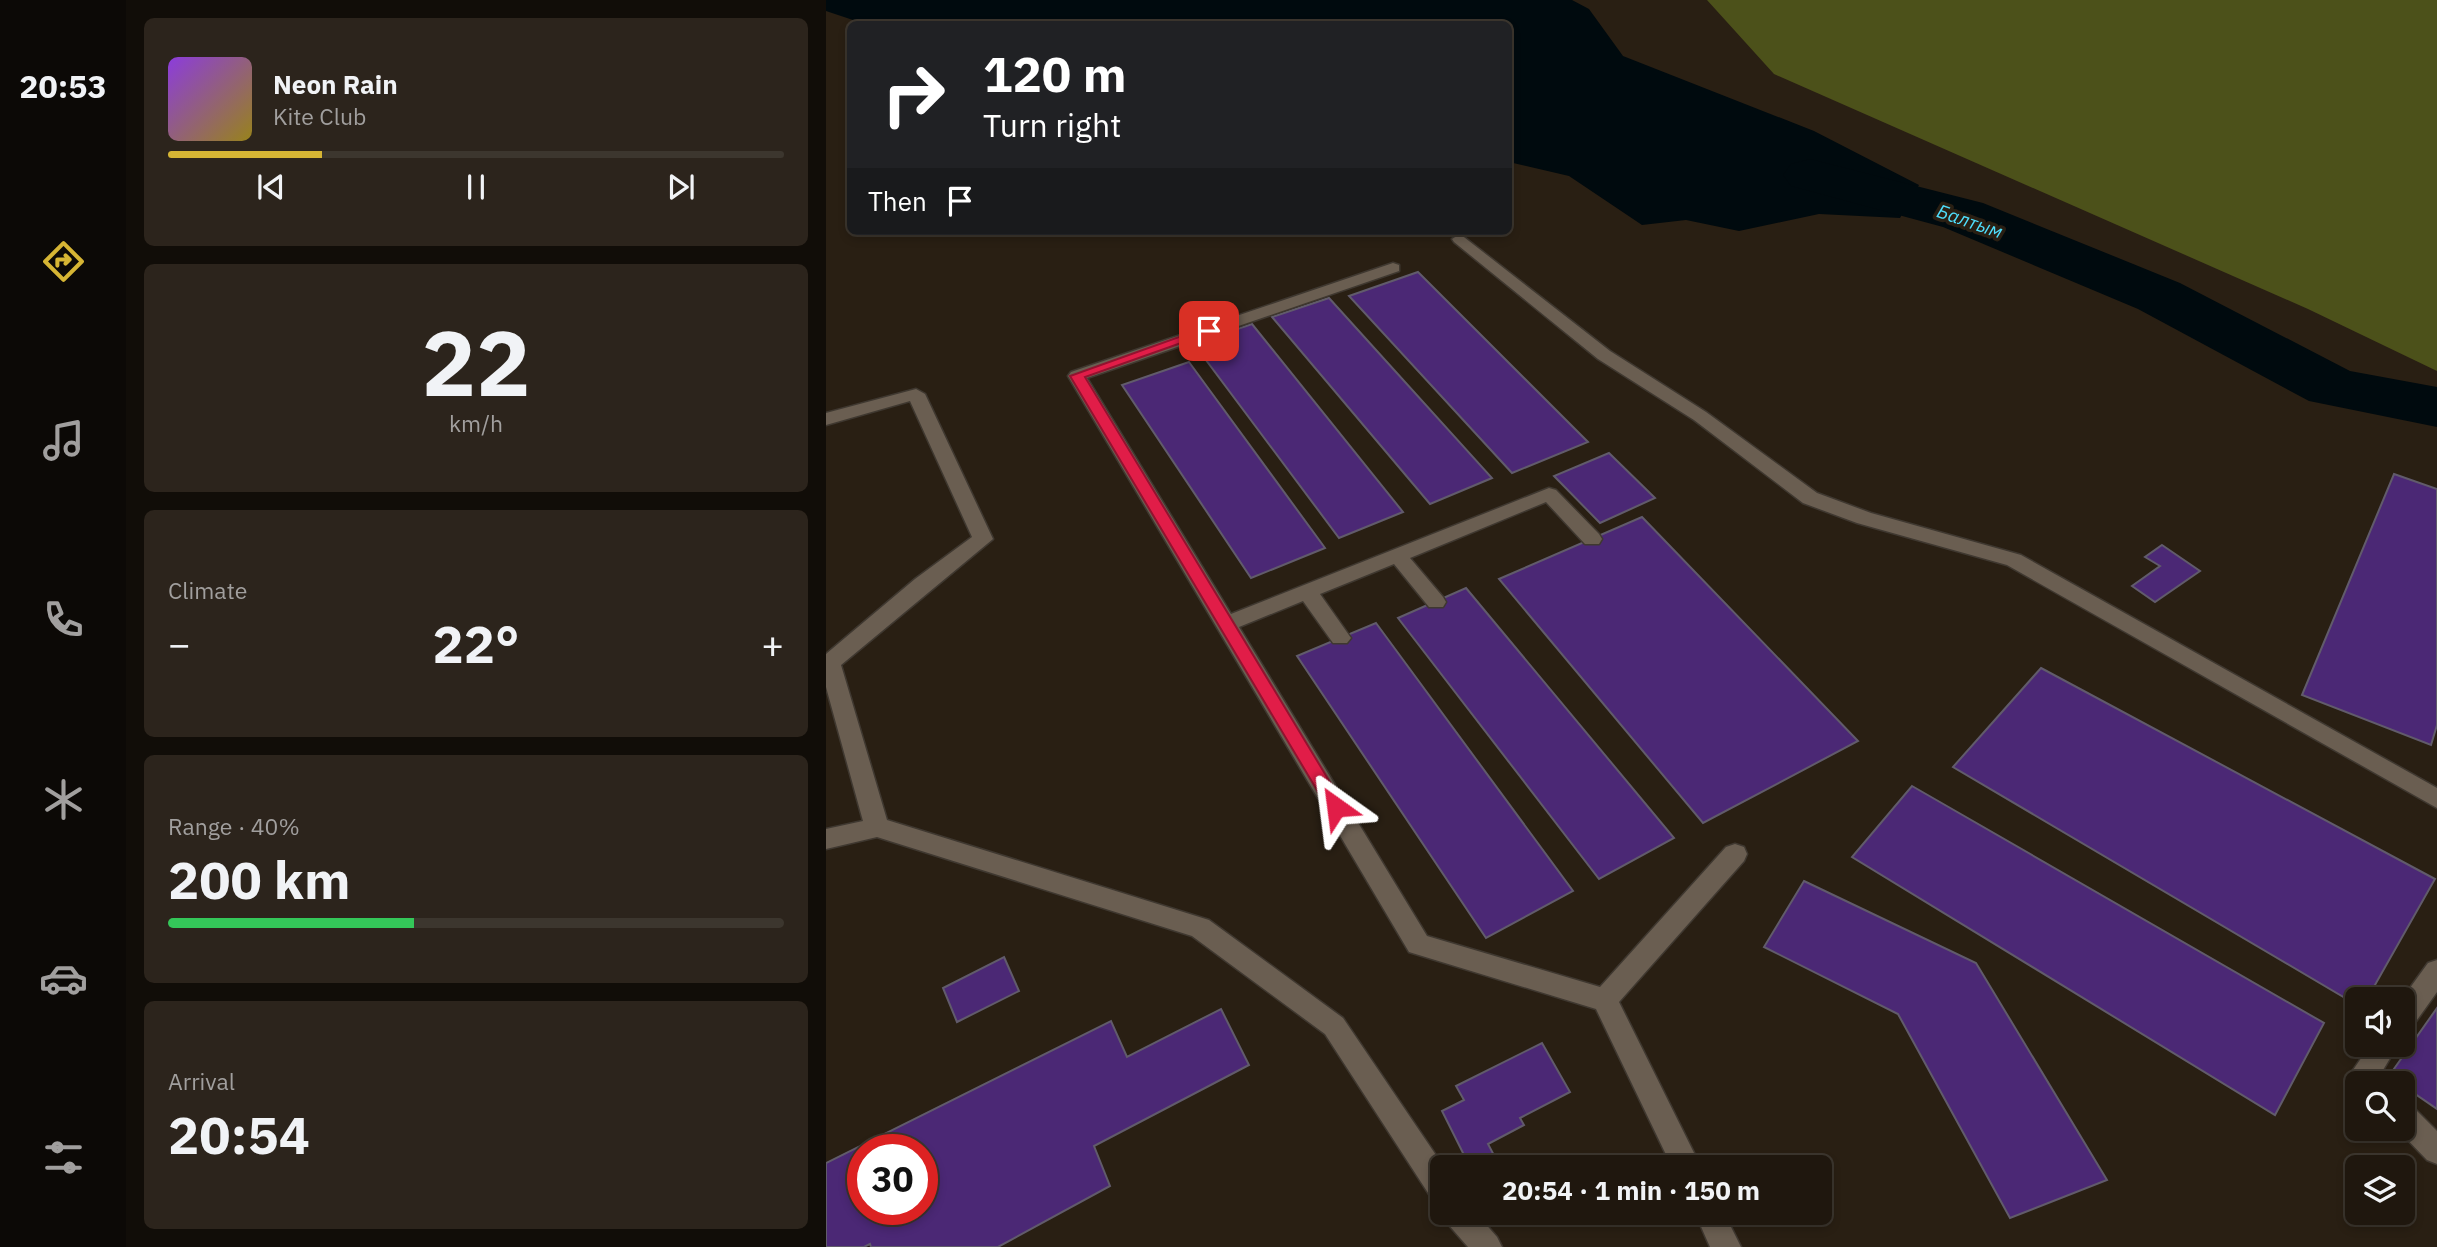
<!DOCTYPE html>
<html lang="en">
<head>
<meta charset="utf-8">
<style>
	body { margin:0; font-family:"IBM Plex Sans",sans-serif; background:#2c241c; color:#f1f3f6; height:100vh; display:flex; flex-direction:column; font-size:26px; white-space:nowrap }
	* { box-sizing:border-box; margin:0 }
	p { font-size:23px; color:#a19f9e }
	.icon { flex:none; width:38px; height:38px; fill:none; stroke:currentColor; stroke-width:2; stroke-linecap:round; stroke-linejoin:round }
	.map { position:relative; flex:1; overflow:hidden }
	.panel { display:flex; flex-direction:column; gap:18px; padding:18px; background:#110d08; width:700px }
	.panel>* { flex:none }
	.hud { position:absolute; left:21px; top:21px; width:665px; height:214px; border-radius:10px; box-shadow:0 4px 10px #0003,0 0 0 2px #3c362e; background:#202124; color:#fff; overflow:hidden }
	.controls { position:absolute; left:1519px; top:987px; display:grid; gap:14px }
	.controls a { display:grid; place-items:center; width:70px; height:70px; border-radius:10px; background:#1f170e; box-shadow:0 4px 10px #0003,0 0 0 2px #3c362e; font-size:35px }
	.speed { position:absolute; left:21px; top:1134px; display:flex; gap:14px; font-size:35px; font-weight:700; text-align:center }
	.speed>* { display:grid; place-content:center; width:91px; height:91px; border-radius:50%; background:#1f170e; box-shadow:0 4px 10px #0003,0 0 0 2px #3c362e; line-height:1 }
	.speed .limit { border:10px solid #d22; background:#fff; color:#111 }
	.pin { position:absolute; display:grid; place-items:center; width:60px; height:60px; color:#fff; margin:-30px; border-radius:14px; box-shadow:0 4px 10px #0006 }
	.me { position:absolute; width:77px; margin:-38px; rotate:329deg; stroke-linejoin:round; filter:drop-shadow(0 0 5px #0008) }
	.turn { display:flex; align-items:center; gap:24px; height:147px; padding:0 21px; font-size:32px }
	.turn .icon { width:91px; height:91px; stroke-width:2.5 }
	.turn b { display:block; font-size:49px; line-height:60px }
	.then { display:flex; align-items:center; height:66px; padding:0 21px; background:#0003; gap:14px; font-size:26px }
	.big { font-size:52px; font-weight:800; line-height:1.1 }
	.panel .tile { flex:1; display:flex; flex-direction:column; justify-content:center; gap:10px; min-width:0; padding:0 24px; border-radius:10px; background:#2c241c }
	.panel .dial { align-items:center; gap:0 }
	.dial b { font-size:91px; line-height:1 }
	.song { display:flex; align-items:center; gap:21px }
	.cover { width:84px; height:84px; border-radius:10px; background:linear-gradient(135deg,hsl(270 70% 55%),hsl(50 70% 35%)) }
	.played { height:7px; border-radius:4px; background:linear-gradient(90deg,#d6b534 25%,#3c362e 25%) }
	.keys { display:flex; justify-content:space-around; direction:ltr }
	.heat { display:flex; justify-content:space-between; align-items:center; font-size:38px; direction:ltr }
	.charge { height:10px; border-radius:5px; background:linear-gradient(90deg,#34c759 40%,#3c362e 0) }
	.trip { position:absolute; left:604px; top:1155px; width:402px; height:70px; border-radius:10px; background:#1f170e; box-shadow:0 4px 10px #0003,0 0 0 2px #3c362e; font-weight:800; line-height:70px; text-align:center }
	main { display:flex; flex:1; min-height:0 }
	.tab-bar { display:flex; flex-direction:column; width:126px; justify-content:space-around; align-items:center; background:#0c0906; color:#a19f9e }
	.tab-bar .icon { width:49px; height:49px }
	.tab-bar .on { color:#d6b534 }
	.tab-bar b { font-size:32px; color:#f1f3f6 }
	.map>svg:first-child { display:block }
	.forest { fill:#4c511a }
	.water { fill:#000a0e }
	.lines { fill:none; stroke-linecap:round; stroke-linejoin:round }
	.river { fill:#000a0e; fill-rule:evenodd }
	.building { fill:#4b2875; stroke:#615b6b; stroke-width:2; fill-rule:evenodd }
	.street-casing { stroke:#3f3830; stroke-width:3 }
	.street { fill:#6a5e51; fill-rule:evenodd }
	.route { fill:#e11d48; stroke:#92132f; stroke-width:2 }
	.labels { text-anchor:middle; stroke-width:7; stroke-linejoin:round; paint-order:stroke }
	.far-water-label { font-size:19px; font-style:italic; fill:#4fdefc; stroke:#291f13 }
</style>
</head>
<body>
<main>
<nav class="tab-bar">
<b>20:53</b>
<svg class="icon on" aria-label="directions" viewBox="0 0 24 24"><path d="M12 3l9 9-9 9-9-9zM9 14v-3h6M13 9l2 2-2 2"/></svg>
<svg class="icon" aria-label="music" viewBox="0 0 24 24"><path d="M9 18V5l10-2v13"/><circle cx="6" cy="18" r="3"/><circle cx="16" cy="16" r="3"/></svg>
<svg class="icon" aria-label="phone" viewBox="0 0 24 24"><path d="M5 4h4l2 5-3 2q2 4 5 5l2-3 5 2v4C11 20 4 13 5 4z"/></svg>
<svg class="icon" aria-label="climate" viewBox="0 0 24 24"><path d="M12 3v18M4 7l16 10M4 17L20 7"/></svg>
<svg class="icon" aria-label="car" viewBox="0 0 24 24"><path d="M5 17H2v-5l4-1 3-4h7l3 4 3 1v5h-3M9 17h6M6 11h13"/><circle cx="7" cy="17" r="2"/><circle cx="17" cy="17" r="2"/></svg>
<svg class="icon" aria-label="filters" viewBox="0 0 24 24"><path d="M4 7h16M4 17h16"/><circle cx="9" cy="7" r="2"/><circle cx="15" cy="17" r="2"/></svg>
</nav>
<section class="panel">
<div class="tile">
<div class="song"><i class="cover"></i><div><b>Neon Rain</b><p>Kite Club</p></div></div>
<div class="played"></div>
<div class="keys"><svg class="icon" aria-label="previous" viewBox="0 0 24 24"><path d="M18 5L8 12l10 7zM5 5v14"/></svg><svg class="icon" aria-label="pause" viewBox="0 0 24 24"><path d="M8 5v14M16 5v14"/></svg><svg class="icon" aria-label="next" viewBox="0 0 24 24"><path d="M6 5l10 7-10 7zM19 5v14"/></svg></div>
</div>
<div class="tile dial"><b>22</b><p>km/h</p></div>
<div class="tile"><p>Climate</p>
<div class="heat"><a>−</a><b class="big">22°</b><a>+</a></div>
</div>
<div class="tile"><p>Range · 40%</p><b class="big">200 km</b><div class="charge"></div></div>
<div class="tile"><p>Arrival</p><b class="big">20:54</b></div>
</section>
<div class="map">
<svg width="1611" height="1247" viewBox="0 0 1611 1247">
	<rect width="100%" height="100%" fill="#291f13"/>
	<path class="forest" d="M881,0H1611V371L1482,309L948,74Z"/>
	<path class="water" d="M0,0H746L763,9L797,56L988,131L1093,185L1074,218L993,214L913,231L860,220L816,225L743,176L683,162L682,24H39L0,11Z"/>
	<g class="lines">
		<path class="river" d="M984,159L1157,203L1354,283L1524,371L1611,387V427L1483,401L1312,309L1117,227L965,186L957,175L965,164Z"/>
	</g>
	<path class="building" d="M592,272L762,442L686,473L523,296Z
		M503,298L666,478L604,504L446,317Z
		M426,324L577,512L513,538L368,344Z
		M363,362L499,548L425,578L296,385Z
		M783,453L829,498L774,523L728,476Z
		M1568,474L1611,489V725L1605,745L1476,695Z
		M816,517L1032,741L877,823L673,579Z
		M1336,545L1374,571L1329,602L1306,586L1334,566L1319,557Z
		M640,588L848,838L773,879L572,618Z
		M550,623L747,891L660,938L471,656Z
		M1215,668L1609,879L1541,999H1531V1005L1127,767Z
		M1086,786L1498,1023L1449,1115L1026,857Z
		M978,881L1150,963L1281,1180L1184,1218L1072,1014L938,947Z
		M178,957L193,991L131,1022L117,988Z
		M1611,1008V1109L1563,1076Z
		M395,1009L423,1065L268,1146L284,1186L172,1247H45L44,1244L38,1247H0V1163L285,1021L301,1057ZM37,1150H96V1209H37Z
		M716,1043L744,1092L694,1118L698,1125L662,1144L670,1159L655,1167H644L616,1111L638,1100L630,1086Z"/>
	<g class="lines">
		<defs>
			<path id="street" d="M634,234L784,351L880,412L991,493L1045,513L1195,555L1611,788V808L1181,565L1031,523L977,503L868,420L772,359L628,242L626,239Z
				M567,263L573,265V271L261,378L405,614L723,488L730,490L773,534L776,539L773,544H759L720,502L584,558L617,597L620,602L617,607H603L568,564L494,594L525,638L521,643H507L477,601L413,627L601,936L774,987L900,847L909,844L918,847L921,854L918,861L793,1002L875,1167H846L770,1009L583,952L242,376L245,372Z
				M90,389L99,394L167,539L15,665L61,820L383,920L517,1018L618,1167L616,1203L606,1199L499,1034L366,936L51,837L0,849V829L37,821L0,687V654L89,579L146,537L84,401L0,425V413Z
				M1611,960V992L1586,1027L1577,1031L1576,999L1602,963Z
				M1544,1045H1572L1554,1075L1557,1083H1531V1089L1523,1076Z
				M1577,1103L1587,1107L1611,1131V1164L1601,1160L1571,1129H1577Z
				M617,1213H650L671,1237L676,1247H642L621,1223Z
				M869,1213H898L915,1247H884Z"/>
		</defs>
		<use href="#street" class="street-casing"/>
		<use href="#street" class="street"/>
	</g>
	<path class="route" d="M378,328L389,331L259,377L516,802L519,807L516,812H504L244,376Z"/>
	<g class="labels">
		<g class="far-water-label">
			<text transform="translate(1144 221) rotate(19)" y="7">Балтым</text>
		</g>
	</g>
</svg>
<div class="controls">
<a><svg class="icon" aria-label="sound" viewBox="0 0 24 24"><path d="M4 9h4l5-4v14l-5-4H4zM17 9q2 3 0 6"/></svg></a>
<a><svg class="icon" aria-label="search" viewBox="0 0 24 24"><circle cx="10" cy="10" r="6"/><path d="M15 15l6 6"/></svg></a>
<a><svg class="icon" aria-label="layers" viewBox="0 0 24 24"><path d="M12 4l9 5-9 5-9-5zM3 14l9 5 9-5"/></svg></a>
</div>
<div class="speed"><div class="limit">30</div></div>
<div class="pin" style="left:383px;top:331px;background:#d93025"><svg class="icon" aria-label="arrive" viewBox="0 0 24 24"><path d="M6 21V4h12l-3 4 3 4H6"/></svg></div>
<svg class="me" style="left:510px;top:807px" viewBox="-20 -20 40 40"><path d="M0-17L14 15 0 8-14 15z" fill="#e11d48" stroke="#fff" stroke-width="4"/></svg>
<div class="trip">20:54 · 1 min · 150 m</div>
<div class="hud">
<div class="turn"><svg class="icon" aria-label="right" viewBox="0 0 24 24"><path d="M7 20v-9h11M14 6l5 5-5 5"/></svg><div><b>120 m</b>Turn right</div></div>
<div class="then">Then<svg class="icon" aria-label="arrive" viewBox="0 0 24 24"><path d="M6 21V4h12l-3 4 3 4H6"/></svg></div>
</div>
</div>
</main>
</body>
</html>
